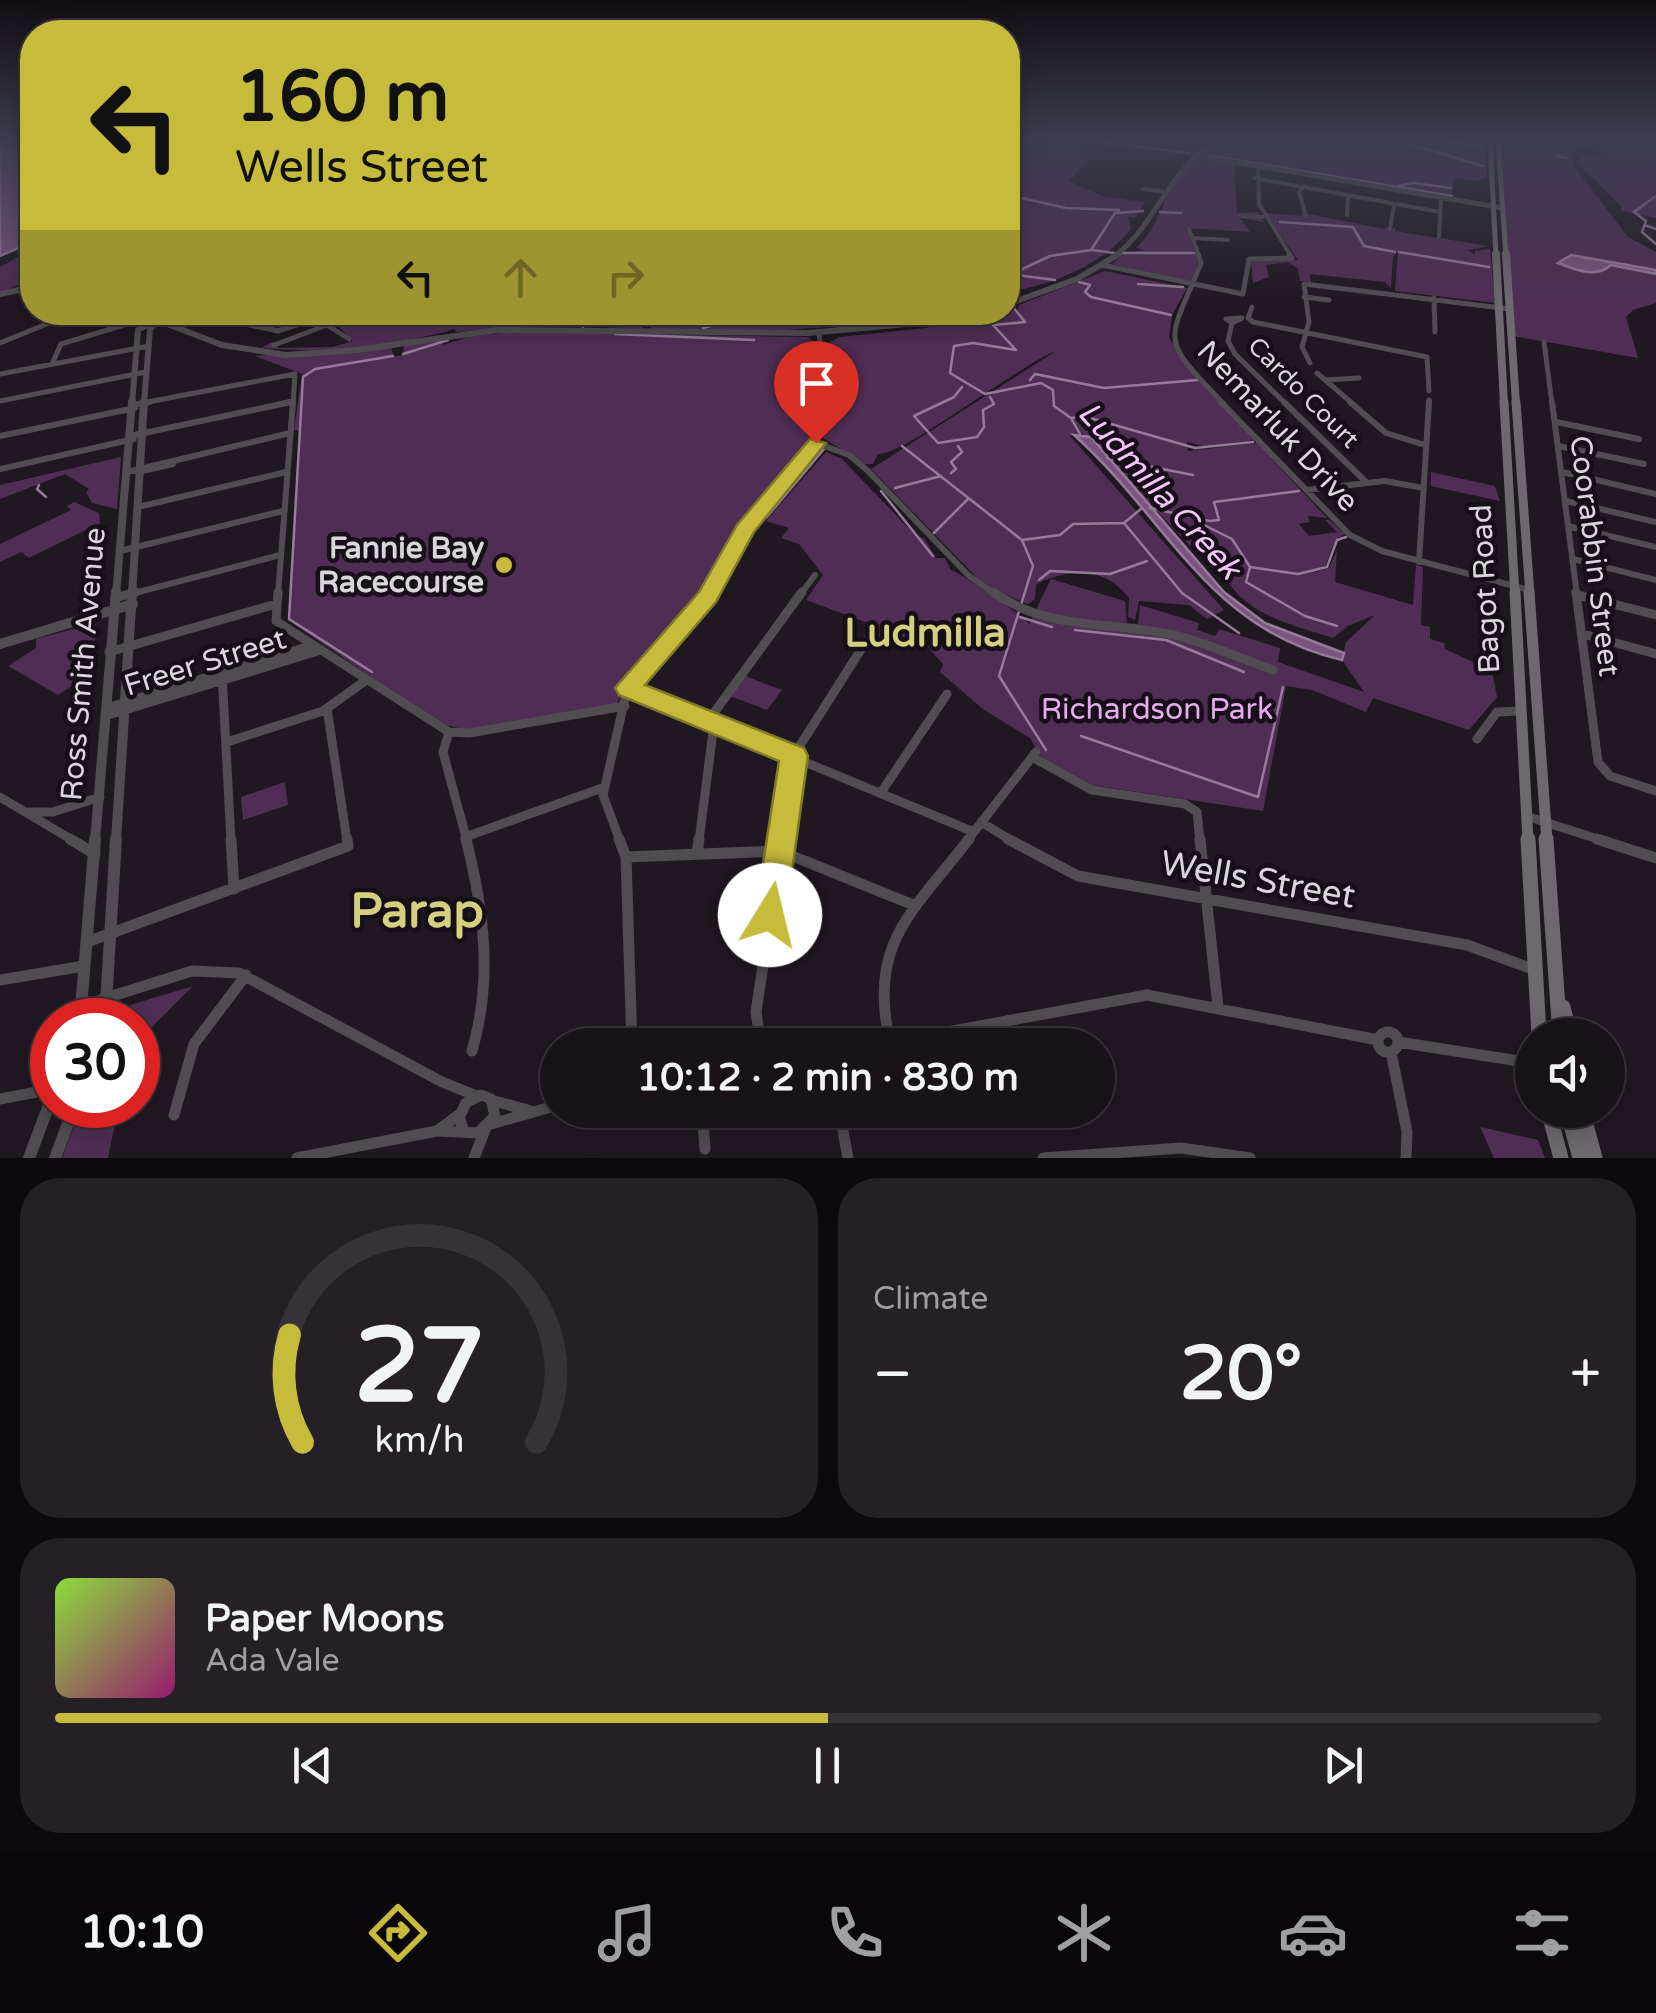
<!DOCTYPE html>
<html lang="en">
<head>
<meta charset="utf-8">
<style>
	body { margin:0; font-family:"Varela Round",sans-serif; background:#252026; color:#f1f3f6; height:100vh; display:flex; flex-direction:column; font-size:38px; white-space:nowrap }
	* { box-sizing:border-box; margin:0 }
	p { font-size:32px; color:#9f9ea2 }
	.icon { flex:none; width:55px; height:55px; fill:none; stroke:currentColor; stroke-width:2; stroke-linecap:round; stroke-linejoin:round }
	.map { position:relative; height:1158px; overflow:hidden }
	.panel { display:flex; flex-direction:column; gap:20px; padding:20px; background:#0d0a0e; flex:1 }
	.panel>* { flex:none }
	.banner { position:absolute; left:20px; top:20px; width:1000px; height:305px; border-radius:40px; box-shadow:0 5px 25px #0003,0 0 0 2px #363238; background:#c7bb3c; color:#111; overflow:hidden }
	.tools { position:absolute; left:1515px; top:1018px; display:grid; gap:20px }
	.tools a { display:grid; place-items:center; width:110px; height:110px; border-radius:50%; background:#181219; box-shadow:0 5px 25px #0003,0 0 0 2px #363238; font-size:50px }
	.speed { position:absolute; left:30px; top:998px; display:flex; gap:20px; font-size:50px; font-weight:700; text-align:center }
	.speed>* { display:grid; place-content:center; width:130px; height:130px; border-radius:50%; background:#181219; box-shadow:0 5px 25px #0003,0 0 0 2px #363238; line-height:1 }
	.speed .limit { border:15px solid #d22; background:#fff; color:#111 }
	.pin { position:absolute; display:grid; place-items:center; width:85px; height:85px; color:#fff; margin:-102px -42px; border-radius:50% 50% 50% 0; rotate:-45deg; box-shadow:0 0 10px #0007 }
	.pin .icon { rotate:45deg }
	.me { position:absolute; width:110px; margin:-55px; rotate:9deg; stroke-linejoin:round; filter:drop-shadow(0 0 8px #0008) }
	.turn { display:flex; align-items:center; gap:35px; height:210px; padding:0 50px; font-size:45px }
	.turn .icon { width:130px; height:130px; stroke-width:2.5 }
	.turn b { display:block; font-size:70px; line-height:85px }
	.lanes { display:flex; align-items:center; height:95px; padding:0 50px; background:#0003; justify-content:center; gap:50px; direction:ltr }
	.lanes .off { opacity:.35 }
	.big { font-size:75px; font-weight:700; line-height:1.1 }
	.panel .widget { flex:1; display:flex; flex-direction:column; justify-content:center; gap:15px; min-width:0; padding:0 35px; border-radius:40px; background:#252026 }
	.panel .dial { align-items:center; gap:0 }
	.dial svg { height:260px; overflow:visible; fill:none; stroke:#363238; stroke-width:7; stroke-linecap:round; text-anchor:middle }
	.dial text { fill:#f1f3f6; stroke:none }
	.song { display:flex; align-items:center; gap:30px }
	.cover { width:120px; height:120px; border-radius:15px; background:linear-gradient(135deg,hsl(90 70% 55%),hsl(320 70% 35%)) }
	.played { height:10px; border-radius:5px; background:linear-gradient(90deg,#c7bb3c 50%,#363238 50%) }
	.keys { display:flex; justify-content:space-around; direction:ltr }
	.heat { display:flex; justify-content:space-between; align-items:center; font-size:55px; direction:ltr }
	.panel .tiles { flex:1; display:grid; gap:20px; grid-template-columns:1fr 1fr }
	.widget:last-child { grid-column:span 2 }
	.trip { position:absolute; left:540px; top:1028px; width:575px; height:100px; border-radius:50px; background:#181219; box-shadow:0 5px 25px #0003,0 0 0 2px #363238; font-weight:700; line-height:100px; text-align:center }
	.dock { display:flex; height:160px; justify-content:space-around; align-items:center; background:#0a070a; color:#9f9ea2 }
	.dock .icon { width:70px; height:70px }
	.dock .on { color:#c7bb3c }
	.dock b { font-size:45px; color:#f1f3f6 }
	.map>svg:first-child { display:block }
	.green { fill:#502d55 }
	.water { fill:#7a547f; stroke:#977b9b; stroke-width:2.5 }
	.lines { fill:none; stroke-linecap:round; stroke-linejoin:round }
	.stream { stroke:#977b9b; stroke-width:2.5 }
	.minor-far4 { stroke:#504c51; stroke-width:4 }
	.minor-far3 { stroke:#504c51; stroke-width:5 }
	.minor-far2 { stroke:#504c51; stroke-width:6 }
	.minor-far1 { stroke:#504c51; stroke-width:9 }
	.minor { stroke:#504c51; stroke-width:11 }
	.tertiary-far4 { stroke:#504c51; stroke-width:5 }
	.tertiary-far3 { stroke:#504c51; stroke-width:6 }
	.tertiary-far2 { stroke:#504c51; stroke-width:8 }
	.tertiary-far1 { stroke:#504c51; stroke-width:10 }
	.tertiary { stroke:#504c51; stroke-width:12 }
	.secondary-far4 { stroke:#6e686f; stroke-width:5 }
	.secondary-far3 { stroke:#6e686f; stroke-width:8 }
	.secondary-far2 { stroke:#6e686f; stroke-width:9 }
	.secondary-far1 { stroke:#6e686f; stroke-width:11 }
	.secondary { stroke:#6e686f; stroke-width:15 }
	.route { fill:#c7bb3c; stroke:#817a27; stroke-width:2.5 }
	.poi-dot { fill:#c7bb3c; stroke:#170f18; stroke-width:4 }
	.labels { text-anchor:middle; stroke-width:9; stroke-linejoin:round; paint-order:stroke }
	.far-street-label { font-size:25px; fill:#dbd6dc; stroke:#170f18 }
	.street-label { font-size:30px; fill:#dbd6dc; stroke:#170f18 }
	.poi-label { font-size:30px; font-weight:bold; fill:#dbd6dc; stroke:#170f18; text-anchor:end }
	.park-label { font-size:30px; fill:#e5abee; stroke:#170f18 }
	.water-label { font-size:32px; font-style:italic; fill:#f5c6fc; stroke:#170f18 }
	.near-street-label { font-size:35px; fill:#dbd6dc; stroke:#170f18 }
	.district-label { font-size:40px; font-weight:bold; fill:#d5cf80; stroke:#170f18 }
	.near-district-label { font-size:48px; font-weight:bold; fill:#d5cf80; stroke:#170f18 }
</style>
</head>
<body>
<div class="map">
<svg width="1656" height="1158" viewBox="0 0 1656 1158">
	<rect width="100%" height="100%" fill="#201821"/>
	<path class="green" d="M1008,140H1080L1078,146L1090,157L1069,181L1104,197L1145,202L1135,218L1128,217L1131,229C1101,266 1054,284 1008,292Z
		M1227,140H1485L1487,178L1478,181L1454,178L1451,199L1198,155Z
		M1501,140H1597L1571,154L1573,165L1628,237L1656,252V303L1633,310L1626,317L1638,358L1513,336Z
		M1611,140H1656V218L1622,211L1621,206L1580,165V155L1612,156L1591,150Z
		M1192,158L1234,165L1237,213L1258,212L1264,222L1240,218L1250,232L1187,228L1198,262L1190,283L1112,264L1125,253L1144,250L1136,248C1164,222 1167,180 1192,158Z
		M1263,209L1267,213L1301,216L1303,213L1385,229L1386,226L1391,231L1395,226V231L1489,246L1468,250L1475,255V251L1490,249L1495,303L1395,291L1398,251L1393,257L1391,288L1385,282L1310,274L1311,282L1300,281L1298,269L1288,262L1266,265L1269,277L1253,283L1251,260H1298Z
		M32,249V279L0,293V267Z
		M1105,271L1187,288L1172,315L1169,338L1197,379L1177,382L1200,381L1255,440L1204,446L1187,442L1188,451L1257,443L1327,518L1308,516L1310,522L1299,524L1309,536L1337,532L1325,520H1329L1345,534L1336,539L1325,566L1312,573L1329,568L1337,550L1335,582L1413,605L1416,565L1423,567L1421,625L1430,627V639L1444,643L1445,649L1492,671L1497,697L1469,730L1373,698L1366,712L1312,690L1286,686L1263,811L1092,785L1041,757L1030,738L984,710L940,672L943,664L928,647L909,651L878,638L868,623L806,600L823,575L799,544L781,538L789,528L766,521L826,452L842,459L917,537L924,538L936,558H945L951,570C960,573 1026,617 1029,624L1051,579L1125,601L1127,623L1138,624L1140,605L1199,623L1197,630L1215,636L1219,629L1280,648L1278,662L1364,692L1342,660L1346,642L1375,615L1348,626L1333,638C1304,628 1269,621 1244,600C1226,585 1216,557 1193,549L1082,433L1070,436L1224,610L1207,619L1189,605L1139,601L1135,620L1128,617L1129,598C1103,565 1070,569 1036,584L1035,599L1028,604L985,586L871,469L1056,351C1019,365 902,457 878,454L873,464H865L823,438L837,409L832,346L828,343L840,337L926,328L1010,308L1016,312L1019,305Z
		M365,312H640L655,316L641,329L540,324L457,332L454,329C399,346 324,354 261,348L273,342L279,348L333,347L353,341L338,326L329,325V320L338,317L333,313H359L343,319Z
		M722,312H921L924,320L758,332L652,330L650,325L700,324Z
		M517,332L808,337L820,346L824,408L814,436L739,529L693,602L655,643L616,704L473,731L441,724L288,620L300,431L294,430L302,374L255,356L391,346L393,355L387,358L403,355L404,346L445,339L442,345L472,336Z
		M121,457L117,509L92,503L86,492L89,489L65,474L0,499V485Z
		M1431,472L1495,486L1500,501L1431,486Z
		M74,502L99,513L100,523L29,558L21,552L0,562V544L71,510L67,506Z
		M96,623L92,689L82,692L72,686L58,695L8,666L36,648V639Z
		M745,676L782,690L767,710L730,696Z
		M285,782L288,805L243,820L241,797Z
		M193,986L138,1041V1020H113L117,1009Z
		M82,1105H119L108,1158H62Z
		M1480,1127L1538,1140L1545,1158H1494Z"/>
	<path class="water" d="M0,140H32V242L0,256Z
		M1571,255L1656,270V274L1611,265C1597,278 1578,271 1558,263Z
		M1074,435L1091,437L1224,592L1265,623L1344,653L1342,660C1207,629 1168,519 1074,435Z"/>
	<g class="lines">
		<path class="stream" d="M1086,140L1189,153
			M1397,140L1483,166
			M1437,140L1484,147
			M1212,156L1452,196
			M1556,156L1566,158
			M1399,186L1413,183L1451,188
			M1008,195L1066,208L1119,210
			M1656,196L1634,212L1646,221L1642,232L1656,244
			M1160,212L1181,213
			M1280,222L1353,227L1364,246L1395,252
			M1645,225L1656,229
			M1092,250L1114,253
			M1399,252L1489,267
			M1122,253H1194
			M1017,275L1055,280
			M1008,276L1050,256L1091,250L1115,213L1143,211
			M1079,282L1090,285L1085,292L1091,297L1171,315
			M1138,284L1183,287
			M1013,307L1025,322L993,325L1016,350L973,343L954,346L950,373L985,394L1041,383L1053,390L1054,406L1071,418L1080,434
			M581,312L583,327
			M765,312H800
			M342,319L362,312
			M458,326L463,312
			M703,328L759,312
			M615,334L754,340
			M403,354L448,340
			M1030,380L1035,374L1104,388L1198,380
			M962,387L954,397L914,416L938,443L977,437L984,427L983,410L994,404L990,397
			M1072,418L1083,416L1195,448L1253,442
			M902,446L1022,540L1033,566L999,676L1046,750
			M1107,458L1193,475
			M951,473L956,469L951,462L962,452L958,446
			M39,485L37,489L46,497
			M895,488L941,476
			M881,491L933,556
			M1150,508L1210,521L1219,520L1214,502L1299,491
			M767,517L824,449
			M1124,523L1182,593L1239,633
			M1204,525L1232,539L1250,567L1298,574L1327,567L1337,540L1346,537
			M934,533L968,499
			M1022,540L1060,535L1073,524L1124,523L1142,508
			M1250,567L1246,582L1305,616L1337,626
			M1039,580L1050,571L1110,574L1147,561
			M1020,617L1052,627
			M1075,630L1166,640L1244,672
			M372,672L289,619L303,377L315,369L393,356
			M1081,736L1258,797L1283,687"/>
		<path class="minor-far4" d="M1258,166L1259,204L1291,256
			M1254,178L1440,212
			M1304,186L1299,192L1306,216
			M1142,189L1162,191
			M1347,215L1348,195
			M1242,216L1263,217
			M1189,229L1199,256
			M1390,229L1394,205
			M1439,237L1441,199
			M1193,238L1228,240"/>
		<path class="minor-far3" d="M1198,254L1201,263C1168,345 1157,335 1224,404
			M1102,265L1243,294L1249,259L1292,258L1289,254
			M1304,297L1329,300
			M1434,298L1435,332
			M1252,307L1248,318L1253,322L1427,357L1429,391
			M282,312L299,322
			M1242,318L1232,323L1226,319Z
			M226,320L278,331L330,314
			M1232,323L1228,341L1235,354L1286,404
			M819,334L828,404
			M1544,342L1552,404
			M0,343L76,312
			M274,345L327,325L349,339
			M1310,363L1302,347L1309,322L1304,284L1510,309
			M52,364L61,344L124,325
			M1317,373L1353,404
			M0,374L149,346
			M1325,380L1359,378
			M0,401L146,372
			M137,404L295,374L293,404
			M279,404L293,401
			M1429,404V400"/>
		<path class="minor-far2" d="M1221,402L1350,535L1382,551L1529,590
			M1284,402L1367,483
			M1350,402L1386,433L1425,445
			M1552,402L1577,595
			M132,405L150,402
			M1556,422L1639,439
			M0,436L135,408
			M130,436L291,402
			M816,443L849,455L867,470L968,575L996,595
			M1558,446L1644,464
			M0,469L134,439
			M127,472L290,433
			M138,472L173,464
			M1562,472L1656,494
			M1306,490L1385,481L1423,488
			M1566,501L1656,522
			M138,507L286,472
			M1568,526L1656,547
			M120,551L283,511
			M1573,559L1656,580
			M1419,562L1429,402
			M127,595L280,555
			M278,595L293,402
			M708,595L745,530L792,478L816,443L829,402
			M800,595L815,575"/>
		<path class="minor-far1" d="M278,592L276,621L449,732L469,733L625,706
			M993,592C1045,629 1104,622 1163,633C1200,639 1238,658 1273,670
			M1576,592L1598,762L1610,776L1656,791
			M1578,595L1656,615
			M115,598L136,592
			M1583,634L1656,654
			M109,652L276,604
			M222,673L231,841
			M628,689L974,832
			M106,708L310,646
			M327,708L347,841
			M105,716L318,651
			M708,721L802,592
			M449,732L443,752L467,841
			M1477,739L1497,712L1520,711
			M227,742L323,711L365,681
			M1032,757L1092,790L1185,804L1197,812L1200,841
			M882,791L947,694
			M0,797L74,841
			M29,812H53L100,797
			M1526,816L1604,841
			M981,822L1012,841
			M465,837L605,787
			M620,841L603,795L626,694L709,592
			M699,841L714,723
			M781,841L794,755L867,640
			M967,841L1036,752"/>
		<path class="minor" d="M70,839L95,854
			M231,839L234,889
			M466,839C484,911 493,979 472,1051
			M619,839L626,857L632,1045
			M1008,839L1078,876L1467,945L1535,970
			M1200,839L1218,1007
			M1597,839L1656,858
			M697,854L699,839
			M626,857L780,851L916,906
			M87,942L348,846L347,839
			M0,980L84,966
			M109,997L192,971L239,973L442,1082L477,1096
			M1378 1042a10 10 0 1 1 20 0a10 10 0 1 1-20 0Z
			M890,1042C867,943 913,912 969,839
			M1398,1042L1532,1063
			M761,1045L756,1012L782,839
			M877,1045L1147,995L1378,1040
			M1391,1052L1407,1132L1406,1158
			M0,1099L52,1089
			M494,1101L528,1110
			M702,1110L705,1149
			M839,1110L848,1158
			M174,1115L194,1044L246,975
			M491,1124L558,1105
			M437,1131L460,1114
			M297,1158L437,1131L478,1133L495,1116L491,1099L481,1095L466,1103L459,1117L463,1129
			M474,1158L485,1130
			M1043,1158L1181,1148L1250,1158"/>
		<path class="tertiary-far4" d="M1192,155L1503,208
			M1115,256C1159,222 1168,167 1219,140"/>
		<path class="tertiary-far3" d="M0,294L32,287
			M1008,304L1077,279L1119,254
			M136,312L222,345L286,355L357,350L497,330L808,333L918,323L973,312
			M132,404L138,330L154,321
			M144,404L150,329L159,320"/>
		<path class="tertiary-far2" d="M116,595L132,402
			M132,595L144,402"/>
		<path class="tertiary-far1" d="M0,644L133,604
			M95,841L116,592
			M116,841L132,592"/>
		<path class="tertiary" d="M82,1008L109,997
			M80,1020L95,839
			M105,1020L116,839
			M29,1158L52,1097
			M55,1158L75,1105"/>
		<path class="secondary-far4" d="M1490,140L1496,256
			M1498,140L1506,256"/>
		<path class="secondary-far3" d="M1496,254L1504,404
			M1506,254L1516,404"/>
		<path class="secondary-far2" d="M1504,402L1515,595
			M1516,402L1530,595"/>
		<path class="secondary-far1" d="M1515,592L1528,841
			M1529,592L1547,841"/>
		<path class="secondary" d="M1528,839L1539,1035
			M1546,839L1560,1035
			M1563,1007L1570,1035
			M1548,1110L1561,1158
			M1567,1110L1580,1158
			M1582,1110L1595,1158"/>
	</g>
	<linearGradient id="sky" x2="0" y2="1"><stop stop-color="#120d12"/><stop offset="0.46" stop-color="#3c3d4e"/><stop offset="1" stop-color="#3c3d4e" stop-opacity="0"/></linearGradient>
	<rect width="1656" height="302" fill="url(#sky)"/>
	<path class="route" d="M810,439L826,443L754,532L716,602L645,685L804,748L808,756L786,915L782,926L770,930L759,926L755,915L779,761L619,695L615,688L699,592L737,525Z"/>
	<circle class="poi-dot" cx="504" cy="565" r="10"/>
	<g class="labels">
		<g class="far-street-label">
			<text transform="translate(1304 392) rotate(45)" y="9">Cardo Court</text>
		</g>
		<g class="street-label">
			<text transform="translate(1278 426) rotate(47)" y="10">Nemarluk Drive</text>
			<text transform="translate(1595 556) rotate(83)" y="10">Coorabbin Street</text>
			<text transform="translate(1485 589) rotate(-93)" y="10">Bagot Road</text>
			<text transform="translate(205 662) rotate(-17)" y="10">Freer Street</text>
			<text transform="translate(83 664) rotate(-85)" y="10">Ross Smith Avenue</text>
		</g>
		<g class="poi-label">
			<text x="484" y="558">Fannie Bay<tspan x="484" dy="34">Racecourse</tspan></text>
		</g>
		<g class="park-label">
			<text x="1157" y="719">Richardson Park</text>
		</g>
		<g class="water-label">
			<text transform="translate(1160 490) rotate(48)" y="11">Ludmilla Creek</text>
		</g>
		<g class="near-street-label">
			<text transform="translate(1258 879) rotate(10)" y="12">Wells Street</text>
		</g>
		<g class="district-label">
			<text x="925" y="646">Ludmilla</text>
		</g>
		<g class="near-district-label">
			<text x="417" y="927">Parap</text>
		</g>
	</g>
</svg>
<div class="tools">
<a><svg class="icon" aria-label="sound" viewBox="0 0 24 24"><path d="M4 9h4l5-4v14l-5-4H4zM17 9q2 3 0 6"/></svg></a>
</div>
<div class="speed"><div class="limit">30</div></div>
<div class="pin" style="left:816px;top:443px;background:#d93025"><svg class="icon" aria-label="arrive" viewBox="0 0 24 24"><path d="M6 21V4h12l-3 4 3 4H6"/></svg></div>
<svg class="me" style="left:770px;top:915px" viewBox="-20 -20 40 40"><circle r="19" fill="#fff"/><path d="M0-13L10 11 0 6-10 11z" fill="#c7bb3c"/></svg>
<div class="trip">10:12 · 2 min · 830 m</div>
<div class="banner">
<div class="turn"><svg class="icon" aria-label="left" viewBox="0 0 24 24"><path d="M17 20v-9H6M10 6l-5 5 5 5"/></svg><div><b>160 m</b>Wells Street</div></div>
<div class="lanes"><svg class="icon" aria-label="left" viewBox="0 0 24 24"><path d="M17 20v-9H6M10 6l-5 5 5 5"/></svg><svg class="icon off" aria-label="ahead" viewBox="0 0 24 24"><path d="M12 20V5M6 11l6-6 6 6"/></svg><svg class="icon off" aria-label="right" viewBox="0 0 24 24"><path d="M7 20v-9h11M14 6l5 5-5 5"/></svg></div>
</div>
</div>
<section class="panel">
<div class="tiles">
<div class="widget dial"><svg viewBox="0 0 100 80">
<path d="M14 69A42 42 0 1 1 86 69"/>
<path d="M14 69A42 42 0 0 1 10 36" stroke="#c7bb3c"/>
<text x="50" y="56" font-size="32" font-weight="700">27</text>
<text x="50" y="72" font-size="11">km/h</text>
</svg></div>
<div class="widget"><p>Climate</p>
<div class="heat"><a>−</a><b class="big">20°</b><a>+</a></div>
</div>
<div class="widget">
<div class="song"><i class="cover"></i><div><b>Paper Moons</b><p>Ada Vale</p></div></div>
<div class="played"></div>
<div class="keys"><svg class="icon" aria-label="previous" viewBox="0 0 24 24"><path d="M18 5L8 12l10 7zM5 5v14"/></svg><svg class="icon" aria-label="pause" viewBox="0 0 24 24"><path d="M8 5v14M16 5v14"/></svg><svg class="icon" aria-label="next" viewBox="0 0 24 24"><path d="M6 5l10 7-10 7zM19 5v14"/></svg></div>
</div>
</div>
</section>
<nav class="dock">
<b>10:10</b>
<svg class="icon on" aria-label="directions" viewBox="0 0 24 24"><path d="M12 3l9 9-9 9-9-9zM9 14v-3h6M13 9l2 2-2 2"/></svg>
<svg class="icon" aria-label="music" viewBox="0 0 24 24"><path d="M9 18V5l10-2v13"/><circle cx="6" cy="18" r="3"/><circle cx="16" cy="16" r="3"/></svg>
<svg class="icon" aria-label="phone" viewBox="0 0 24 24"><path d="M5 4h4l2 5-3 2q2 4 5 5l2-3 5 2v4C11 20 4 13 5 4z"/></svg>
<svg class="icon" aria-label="climate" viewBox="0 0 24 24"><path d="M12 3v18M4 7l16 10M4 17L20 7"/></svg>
<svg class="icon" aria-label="car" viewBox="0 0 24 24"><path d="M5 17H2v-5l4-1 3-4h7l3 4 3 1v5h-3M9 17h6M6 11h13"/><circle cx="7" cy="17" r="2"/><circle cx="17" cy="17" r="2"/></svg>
<svg class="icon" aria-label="filters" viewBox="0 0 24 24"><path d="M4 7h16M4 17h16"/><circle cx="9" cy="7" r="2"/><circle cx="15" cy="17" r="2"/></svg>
</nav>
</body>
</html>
